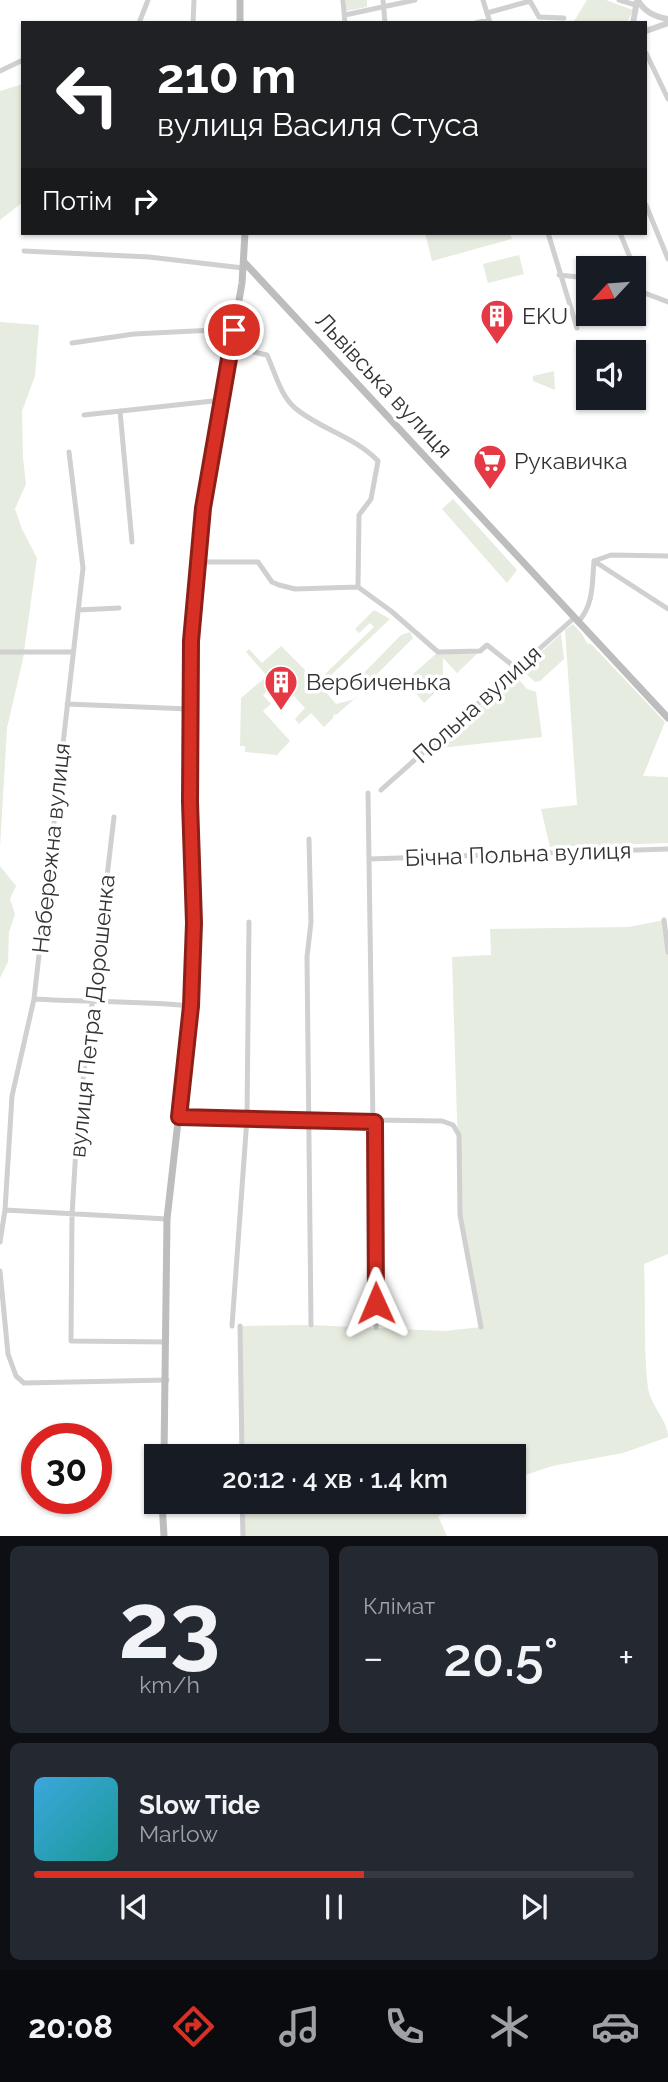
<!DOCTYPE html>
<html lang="uk">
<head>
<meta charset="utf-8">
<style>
	body { margin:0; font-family:Raleway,sans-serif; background:#242831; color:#f1f3f6; height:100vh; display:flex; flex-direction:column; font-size:26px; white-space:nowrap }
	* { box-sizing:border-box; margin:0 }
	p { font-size:23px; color:#9ea1a6 }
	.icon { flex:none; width:38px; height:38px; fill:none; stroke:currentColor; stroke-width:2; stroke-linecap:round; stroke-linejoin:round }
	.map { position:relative; height:1536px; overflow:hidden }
	.panel { display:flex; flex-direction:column; gap:10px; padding:10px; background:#0d0f14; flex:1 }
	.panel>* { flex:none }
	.hud { position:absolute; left:21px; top:21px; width:626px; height:214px; border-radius:0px; box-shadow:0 2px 5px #0004; background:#202124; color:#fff; overflow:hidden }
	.needle { width:46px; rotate:244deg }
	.fabs { position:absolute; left:576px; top:256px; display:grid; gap:14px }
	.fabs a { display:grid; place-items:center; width:70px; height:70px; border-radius:0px; background:#171b24; box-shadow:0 2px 5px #0004; font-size:35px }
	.speed { position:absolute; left:21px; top:1423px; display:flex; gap:14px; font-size:35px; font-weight:700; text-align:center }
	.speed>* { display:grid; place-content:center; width:91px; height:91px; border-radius:50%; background:#171b24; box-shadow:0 2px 5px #0004; line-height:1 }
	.speed .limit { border:10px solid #d22; background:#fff; color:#111 }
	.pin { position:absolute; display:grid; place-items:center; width:60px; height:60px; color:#fff; margin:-30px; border:4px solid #fff; border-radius:50%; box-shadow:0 2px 7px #0007 }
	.me { position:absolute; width:77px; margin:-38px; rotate:359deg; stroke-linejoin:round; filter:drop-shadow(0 0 5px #0008) }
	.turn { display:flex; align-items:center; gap:24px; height:147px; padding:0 21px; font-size:32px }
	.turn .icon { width:91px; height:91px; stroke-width:2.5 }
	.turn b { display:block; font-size:49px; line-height:60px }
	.then { display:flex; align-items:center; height:66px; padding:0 21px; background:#0003; gap:14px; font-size:26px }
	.big { font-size:52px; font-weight:600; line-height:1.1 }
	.panel .tile { flex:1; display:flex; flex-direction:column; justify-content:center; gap:10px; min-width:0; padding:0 24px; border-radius:10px; background:#242831 }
	.panel .dial { align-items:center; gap:0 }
	.dial b { font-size:91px; line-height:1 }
	.song { display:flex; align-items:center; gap:21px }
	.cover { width:84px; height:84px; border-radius:10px; background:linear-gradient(135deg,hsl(200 70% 55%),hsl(180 70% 35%)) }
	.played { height:7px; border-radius:4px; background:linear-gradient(90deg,#d93025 55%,#363941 55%) }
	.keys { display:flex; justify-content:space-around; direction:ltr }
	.heat { display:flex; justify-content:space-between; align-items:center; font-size:38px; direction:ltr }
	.panel .tiles { flex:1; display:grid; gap:10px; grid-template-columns:1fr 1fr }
	.tile:last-child { grid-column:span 2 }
	.trip { position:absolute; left:144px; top:1444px; width:382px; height:70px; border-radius:0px; background:#171b24; box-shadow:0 2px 5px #0004; font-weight:600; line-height:70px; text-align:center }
	.dock { display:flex; height:112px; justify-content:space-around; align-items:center; background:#090b0e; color:#9ea1a6 }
	.dock .icon { width:49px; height:49px }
	.dock .on { color:#d93025 }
	.dock b { font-size:32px; color:#f1f3f6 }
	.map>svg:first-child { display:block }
	.green { fill:#e6ecdf }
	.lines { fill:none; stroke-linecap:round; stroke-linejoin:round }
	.minor { stroke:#d0d0d0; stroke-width:5 }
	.tertiary { stroke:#d0d0d0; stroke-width:6 }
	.secondary { stroke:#bdbdbd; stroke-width:7 }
	.route-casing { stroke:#8d1f18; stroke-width:18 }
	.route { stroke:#d93025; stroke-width:12 }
	.labels { text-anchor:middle; stroke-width:7; stroke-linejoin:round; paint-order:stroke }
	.poi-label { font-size:23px; fill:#333; stroke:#fff; text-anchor:start }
	.street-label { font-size:23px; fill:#333; stroke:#fff }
</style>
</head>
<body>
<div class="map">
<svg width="668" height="1536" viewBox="0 0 668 1536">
	<rect width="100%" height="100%" fill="#fff"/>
	<path class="green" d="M346,0H367V7L346,11Z
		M587,0H606L633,10L627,23H573Z
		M23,84V202L0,220V91Z
		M425,233H510L512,239L432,261Z
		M519,255L524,274L488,283L483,264Z
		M0,322L39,325L35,376L22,411L23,458L26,484L15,509L22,529L37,558L23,659L7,728L0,848Z
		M554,371L555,390L533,381V376Z
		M453,499L517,570L507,583L442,509Z
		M374,610L390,619L326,680L325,674L374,627L370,623L359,633L355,629Z
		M573,624L582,634L587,643L592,645L665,722L643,776L668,777V843L550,847L541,809L577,805L565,630Z
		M410,632L413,638L366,685L352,693L348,689L401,635Z
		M561,634L564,659L540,681L535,682L522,670Z
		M281,646L305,670L304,675L315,686L319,684L336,704L352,700L358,696L336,715L334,714L333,718L324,727L311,713L299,724L295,719L305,708L294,696L283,706L277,701L288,690L287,689L284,691L275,683L263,695L271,704L263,711L290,741L277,755L245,752V746H240L241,698L267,676L246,652L249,649L262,663Z
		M480,651L457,673L443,658V685L424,703L411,687L403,683L438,652Z
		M515,675L527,689L536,692L542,737L440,748L439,743Z
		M0,866L16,886L10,899L15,914L9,932L8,962L0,978Z
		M664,920L668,948V1254L644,1264C646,1305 643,1348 648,1388C651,1407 668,1420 668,1437L623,1453L552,1466L513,1479V1456H242L240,1326L311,1325L445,1331L481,1327L460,1215L452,957L491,955L490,929L629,927Z
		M242,1502H467L438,1516L447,1536H243Z"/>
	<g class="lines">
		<path class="minor" d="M343,0L345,23
			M383,0L385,23
			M483,0L490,23
			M619,0L636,5
			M487,13L530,1L539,17L564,18
			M345,15L415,0
			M139,23L148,0
			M193,23L194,0
			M475,23L489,20
			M646,53L668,99
			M0,71L23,60
			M646,205L668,259
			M548,233L577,328
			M620,233L645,294
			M24,251L149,257L243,268
			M559,275L588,278
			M634,289L668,302
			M72,343L134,334L234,329
			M231,347L267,355C275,372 280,395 295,408C320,429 355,437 378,461L371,499L359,515L358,587
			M120,411L132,542
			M84,415L222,400
			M594,561L668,609
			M594,561L611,555L668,556
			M198,562H258L272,582L279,585L295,589L358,587L391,611L438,652L480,651L487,645L517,669
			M78,610L119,608
			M578,622C594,605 592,583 594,561
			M0,652H73
			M67,704L189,709
			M381,790L574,618
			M368,793L376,1328
			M114,817L77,1131L72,1215L71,1341L166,1342
			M309,839L311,922L307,957L311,1325
			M369,859L668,849
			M664,920L668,952
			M34,999C87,1002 139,1001 191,1006
			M179,1117L442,1121L453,1125L459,1135L460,1215L481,1327
			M5,1210L167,1219
			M0,1242L5,1210L12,1096L34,999L83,568L69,452
			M0,1271L8,1354L16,1376L24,1383L167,1380
			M232,1326L247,1118L249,922
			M240,1326L242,1456
			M242,1502L243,1536"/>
		<path class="tertiary" d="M638,0C644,12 655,17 668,19
			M633,23L637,1
			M646,31L668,23"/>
		<path class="secondary" d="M240,23V0
			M244,262L668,718
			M164,1456L167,1219L191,1006L194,923L190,802L191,641L203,508L242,283L245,233
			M162,1502L164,1536"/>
	</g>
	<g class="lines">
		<defs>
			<path id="route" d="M234,330L203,508L191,641L190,802L194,923L191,1006L179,1117L375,1122L376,1303"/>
		</defs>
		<use href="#route" class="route-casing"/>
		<use href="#route" class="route"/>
	</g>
	<defs>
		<symbol id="building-pin" viewBox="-11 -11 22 30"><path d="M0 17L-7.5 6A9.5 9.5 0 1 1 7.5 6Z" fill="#e63946" stroke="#fff"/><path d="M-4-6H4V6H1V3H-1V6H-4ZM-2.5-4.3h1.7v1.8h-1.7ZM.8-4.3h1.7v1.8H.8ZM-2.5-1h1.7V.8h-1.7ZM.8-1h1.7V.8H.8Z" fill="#fff"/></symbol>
		<symbol id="supermarket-pin" viewBox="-11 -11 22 30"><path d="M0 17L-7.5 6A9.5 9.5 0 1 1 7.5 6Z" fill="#e63946" stroke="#fff"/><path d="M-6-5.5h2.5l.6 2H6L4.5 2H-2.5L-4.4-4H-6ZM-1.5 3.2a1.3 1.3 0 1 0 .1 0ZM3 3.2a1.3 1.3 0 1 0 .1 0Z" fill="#fff"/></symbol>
	</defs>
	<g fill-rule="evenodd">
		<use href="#building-pin" x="478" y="297" width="38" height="52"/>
		<use href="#supermarket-pin" x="471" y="442" width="38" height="52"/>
		<use href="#building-pin" x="262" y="663" width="38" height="52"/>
	</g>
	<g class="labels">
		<g class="poi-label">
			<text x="522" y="324">EKU</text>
			<text x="514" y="469">Рукавичка</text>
			<text x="306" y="690">Вербиченька</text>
		</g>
		<g class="street-label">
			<text transform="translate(384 385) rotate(47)" y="8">Львівська вулиця</text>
			<text transform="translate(477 704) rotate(-42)" y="8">Польна вулиця</text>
			<text transform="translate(51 848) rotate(-84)" y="8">Набережна вулиця</text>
			<text transform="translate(518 854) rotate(-2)" y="8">Бічна Польна вулиця</text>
			<text transform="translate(92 1016) rotate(-84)" y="8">вулиця Петра Дорошенка</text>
		</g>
	</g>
</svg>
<div class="fabs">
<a><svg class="needle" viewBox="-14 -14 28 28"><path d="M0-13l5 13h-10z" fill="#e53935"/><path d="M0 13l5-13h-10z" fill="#9ea1a6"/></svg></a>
<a><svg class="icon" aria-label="sound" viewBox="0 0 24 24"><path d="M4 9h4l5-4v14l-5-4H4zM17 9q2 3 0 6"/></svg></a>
</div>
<div class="speed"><div class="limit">30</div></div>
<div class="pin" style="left:234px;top:330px;background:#d93025"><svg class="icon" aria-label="arrive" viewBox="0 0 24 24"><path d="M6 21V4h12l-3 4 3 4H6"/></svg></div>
<svg class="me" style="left:376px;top:1303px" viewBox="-20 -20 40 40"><path d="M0-17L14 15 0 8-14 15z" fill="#d93025" stroke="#fff" stroke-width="4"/></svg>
<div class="trip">20:12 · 4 хв · 1.4 km</div>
<div class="hud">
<div class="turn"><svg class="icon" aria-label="left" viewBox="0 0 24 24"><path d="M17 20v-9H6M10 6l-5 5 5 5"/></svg><div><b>210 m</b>вулиця Василя Стуса</div></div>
<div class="then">Потім<svg class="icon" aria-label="right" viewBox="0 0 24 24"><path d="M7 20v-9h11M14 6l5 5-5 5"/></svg></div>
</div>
</div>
<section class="panel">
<div class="tiles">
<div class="tile dial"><b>23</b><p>km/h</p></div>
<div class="tile"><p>Клімат</p>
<div class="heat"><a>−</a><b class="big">20.5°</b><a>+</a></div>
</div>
<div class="tile">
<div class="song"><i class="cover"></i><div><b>Slow Tide</b><p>Marlow</p></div></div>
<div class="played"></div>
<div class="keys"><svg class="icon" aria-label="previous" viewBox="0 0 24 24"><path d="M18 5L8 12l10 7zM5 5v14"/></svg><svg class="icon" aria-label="pause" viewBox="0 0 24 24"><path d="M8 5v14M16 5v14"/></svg><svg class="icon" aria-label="next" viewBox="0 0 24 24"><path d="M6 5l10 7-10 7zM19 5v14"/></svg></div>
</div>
</div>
</section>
<nav class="dock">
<b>20:08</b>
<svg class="icon on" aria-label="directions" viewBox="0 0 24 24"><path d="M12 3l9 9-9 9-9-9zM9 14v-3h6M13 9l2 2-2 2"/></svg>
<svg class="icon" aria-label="music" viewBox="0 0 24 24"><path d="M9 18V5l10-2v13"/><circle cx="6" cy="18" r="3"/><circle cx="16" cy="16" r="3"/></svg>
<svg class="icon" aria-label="phone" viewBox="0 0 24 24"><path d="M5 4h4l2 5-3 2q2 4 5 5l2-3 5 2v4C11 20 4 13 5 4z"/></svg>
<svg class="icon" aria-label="climate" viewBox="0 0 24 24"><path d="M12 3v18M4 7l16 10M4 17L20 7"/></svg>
<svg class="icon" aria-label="car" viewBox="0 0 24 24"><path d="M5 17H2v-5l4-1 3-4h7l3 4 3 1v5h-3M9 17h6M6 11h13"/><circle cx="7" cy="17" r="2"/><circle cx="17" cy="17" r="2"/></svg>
</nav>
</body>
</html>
